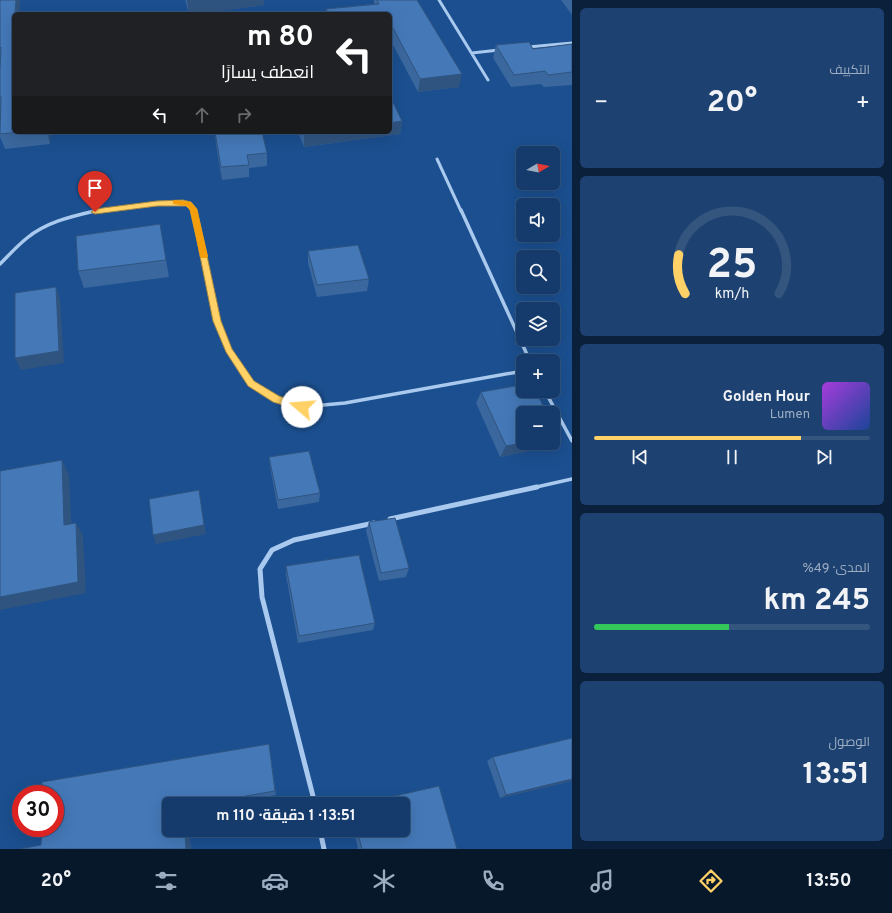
<!DOCTYPE html>
<html lang="ar">
<head>
<meta charset="utf-8">
<style>
	body { margin:0; font-family:Overpass,Cairo,sans-serif; background:#1d4271; color:#f1f3f6; direction:rtl; height:100vh; display:flex; flex-direction:column; font-size:15px; white-space:nowrap }
	* { box-sizing:border-box; margin:0 }
	p { font-size:13px; color:#9dadc1 }
	.icon { flex:none; width:22px; height:22px; fill:none; stroke:currentColor; stroke-width:2; stroke-linecap:round; stroke-linejoin:round }
	.map { position:relative; flex:1; overflow:hidden; direction:ltr }
	.panel { display:flex; flex-direction:column; gap:8px; padding:8px; background:#0b203b; width:320px }
	.panel>* { flex:none }
	.top-card { position:absolute; left:12px; top:12px; width:380px; height:122px; border-radius:6px; box-shadow:0 4px 16px #0002,0 0 0 1px #33557e; direction:rtl; background:#202124; color:#fff; overflow:hidden }
	.needle { width:26px; rotate:80deg }
	.controls { position:absolute; left:516px; top:146px; display:grid; gap:8px }
	.controls a { display:grid; place-items:center; width:44px; height:44px; border-radius:6px; background:#143b6b; box-shadow:0 4px 16px #0002,0 0 0 1px #33557e; font-size:20px }
	.speed { position:absolute; left:12px; top:785px; display:flex; gap:8px; font-size:20px; font-weight:700; text-align:center }
	.speed>* { display:grid; place-content:center; width:52px; height:52px; border-radius:50%; background:#143b6b; box-shadow:0 4px 16px #0002,0 0 0 1px #33557e; line-height:1 }
	.speed .limit { border:6px solid #d22; background:#fff; color:#111 }
	.pin { position:absolute; display:grid; place-items:center; width:34px; height:34px; color:#fff; margin:-41px -17px; border-radius:50% 50% 50% 0; rotate:-45deg; box-shadow:0 0 4px #0007 }
	.pin .icon { rotate:45deg }
	.me { position:absolute; width:44px; margin:-22px; rotate:288deg; stroke-linejoin:round; filter:drop-shadow(0 0 3px #0008) }
	.turn { display:flex; align-items:center; gap:14px; height:84px; padding:0 12px; font-size:18px }
	.turn .icon { width:52px; height:52px; stroke-width:2.5 }
	.turn b { display:block; font-size:28px; line-height:34px }
	.lanes { display:flex; align-items:center; height:38px; padding:0 12px; background:#0003; justify-content:center; gap:20px; direction:ltr }
	.lanes .off { opacity:.35 }
	.big { font-size:30px; font-weight:700; line-height:1.1 }
	.panel .widget { flex:1; display:flex; flex-direction:column; justify-content:center; gap:6px; min-width:0; padding:0 14px; border-radius:6px; background:#1d4271 }
	.panel .dial { align-items:center; gap:0 }
	.dial svg { height:104px; overflow:visible; fill:none; stroke:#33557e; stroke-width:7; stroke-linecap:round; text-anchor:middle }
	.dial text { fill:#f1f3f6; stroke:none }
	.song { display:flex; align-items:center; gap:12px }
	.cover { width:48px; height:48px; border-radius:6px; background:linear-gradient(135deg,hsl(280 70% 55%),hsl(220 70% 35%)) }
	.played { height:4px; border-radius:2px; background:linear-gradient(90deg,#ffd166 75%,#33557e 75%) }
	.keys { display:flex; justify-content:space-around; direction:ltr }
	.heat { display:flex; justify-content:space-between; align-items:center; font-size:22px; direction:ltr }
	.charge { height:6px; border-radius:3px; background:linear-gradient(90deg,#34c759 49%,#33557e 0) }
	.trip { position:absolute; left:162px; top:797px; width:248px; height:40px; border-radius:6px; background:#143b6b; box-shadow:0 4px 16px #0002,0 0 0 1px #33557e; font-weight:700; line-height:40px; text-align:center; direction:rtl }
	.menu { display:flex; height:64px; justify-content:space-around; align-items:center; background:#08182b; color:#9dadc1 }
	.menu .icon { width:28px; height:28px }
	.menu .on { color:#ffd166 }
	.menu b { font-size:18px; color:#f1f3f6 }
	main { display:flex; flex:1; min-height:0 }
	.map>svg:first-child { display:block }
	.lines { fill:none; stroke-linecap:round; stroke-linejoin:round }
	.street-far2 { stroke:#a9c9ee; stroke-width:3 }
	.street-far1 { stroke:#a9c9ee; stroke-width:3.5 }
	.street { stroke:#a9c9ee; stroke-width:5 }
	.wall { fill:#3a679d }
	.shaded-wall { fill:#305480 }
	.building { fill:#4478b7; stroke:#305480 }
	.route { fill:#ffd166; stroke:#a68842 }
	.slow { fill:#f59e0b }
</style>
</head>
<body>
<main>
<section class="panel">
<div class="widget"><p>التكييف</p>
<div class="heat"><a>−</a><b class="big">20°</b><a>+</a></div>
</div>
<div class="widget dial"><svg viewBox="0 0 100 80">
<path d="M14 69A42 42 0 1 1 86 69"/>
<path d="M14 69A42 42 0 0 1 9 39" stroke="#ffd166"/>
<text x="50" y="56" font-size="32" font-weight="700">25</text>
<text x="50" y="72" font-size="11">km/h</text>
</svg></div>
<div class="widget">
<div class="song"><i class="cover"></i><div><b>Golden Hour</b><p>Lumen</p></div></div>
<div class="played"></div>
<div class="keys"><svg class="icon" aria-label="previous" viewBox="0 0 24 24"><path d="M18 5L8 12l10 7zM5 5v14"/></svg><svg class="icon" aria-label="pause" viewBox="0 0 24 24"><path d="M8 5v14M16 5v14"/></svg><svg class="icon" aria-label="next" viewBox="0 0 24 24"><path d="M6 5l10 7-10 7zM19 5v14"/></svg></div>
</div>
<div class="widget"><p>المدى · 49%</p><b class="big">245 km</b><div class="charge"></div></div>
<div class="widget"><p>الوصول</p><b class="big">13:51</b></div>
</section>
<div class="map">
<svg width="572" height="849" viewBox="0 0 572 849">
	<rect width="100%" height="100%" fill="#1b4f8f"/>
	<g class="lines">
		<path class="street-far2" d="M439,0L488,80
			M528,47L572,43
			M472,53L499,50
			M437,159L461,211
			M94,211L183,202L189,204L194,211"/>
		<path class="street-far1" d="M193,210L217,321L229,350L251,383L276,399L302,407L345,403L523,371
			M461,210L530,361
			M0,264C9,255 17,246 27,238C48,221 74,216 99,210
			M545,391L572,441
			M532,488L572,479"/>
		<path class="street" d="M390,519L537,487
			M315,804L262,597L260,569L272,550L294,540L374,523
			M320,830L324,849"/>
	</g>
	<path class="wall" d="M0,0H20L14,132H50V144L5,149L0,137Z
		M185,0H264V5L199,14H189Z
		M374,0H417L459,87L418,92L391,41H390V14H326V9L374,4Z
		M561,0H572V15Z
		M572,44V85L544,87L541,84L511,87L493,58L496,45L533,49Z
		M402,121L400,134L304,147L298,132H390Z
		M215,132L267,153V166L249,168V177L222,180L216,144Z
		M163,242L169,277L84,288L78,271Z
		M308,251L369,279L367,291L317,297L308,263Z
		M481,392L520,397L559,436L552,446L500,457L476,403Z
		M269,457L320,493L319,502L278,509L270,467Z
		M369,522L409,568L406,577L379,581L366,531Z
		M286,566L375,623L373,630L298,643L286,575Z
		M572,738V781L500,798L487,761L493,757Z
		M269,744L276,795L225,804H169V830H189L191,849L41,845Z
		M354,830H403L457,849H358Z"/>
	<path class="shaded-wall" d="M16,0H20V14H15Z
		M187,0H264V5L199,14H189Z
		M462,74L459,87L418,92L420,79Z
		M402,121L400,134L304,147V134L319,132H390V123Z
		M47,132H50V144Z
		M56,287L60,299L64,363L21,370L15,358Z
		M559,436L552,446L500,457L506,446L523,443H553V437Z
		M62,460L69,475L72,537L64,525Z
		M199,490L206,534L156,544L153,535Z
		M76,523L83,535L86,593L0,610V597Z
		M572,779V781L500,798L506,795Z
		M185,830H189L191,849H186Z"/>
	<path class="building" d="M0,0H16L15,14H14V132H20L0,134L1,97H0V70L1,47L0,48Z
		M377,0H417L462,74L420,79L393,28H390V14H329L326,9L379,4Z
		M48,12V14H32Z
		M529,42L533,49L572,44V72L548,75L545,71L514,75L496,45Z
		M390,96L402,121L390,123Z
		M215,132H262L267,153L247,155L249,165L221,167Z
		M303,132H319L304,134Z
		M160,224L166,260L78,271L76,236Z
		M358,245L369,279L317,285L308,251Z
		M56,287L59,351L15,358V293Z
		M515,386L520,397L537,394L547,413H523V443L506,446L481,392Z
		M553,425L559,436L553,437Z
		M309,451L320,493L278,500L269,457Z
		M62,460L64,525L76,523L78,582L0,597V471Z
		M199,490L204,525L153,535L149,499Z
		M395,518L409,568L381,573L369,522Z
		M359,555L375,623L299,636L286,566Z
		M572,738V779L506,795L493,757Z
		M269,744L275,791L200,804H169V830H185L186,849H20L41,845L42,828H55V794H42V782Z
		M439,786L457,849H362L357,830H403V804H360Z"/>
	<path class="route" d="M183,200L191,202L197,209L221,321L232,349L254,381L279,396L305,405V410L302,411L273,402L248,386L226,352L213,321L197,241L190,210L186,206H157L95,214L91,212L95,209L157,201Z"/>
	<path class="slow" d="M175,200L191,202L197,209L208,256L207,258H201L200,256L190,210L187,206L173,204V201Z"/>
</svg>
<div class="controls">
<a><svg class="needle" viewBox="-14 -14 28 28"><path d="M0-13l5 13h-10z" fill="#e53935"/><path d="M0 13l5-13h-10z" fill="#9dadc1"/></svg></a>
<a><svg class="icon" aria-label="sound" viewBox="0 0 24 24"><path d="M4 9h4l5-4v14l-5-4H4zM17 9q2 3 0 6"/></svg></a>
<a><svg class="icon" aria-label="search" viewBox="0 0 24 24"><circle cx="10" cy="10" r="6"/><path d="M15 15l6 6"/></svg></a>
<a><svg class="icon" aria-label="layers" viewBox="0 0 24 24"><path d="M12 4l9 5-9 5-9-5zM3 14l9 5 9-5"/></svg></a>
<a>+</a>
<a>−</a>
</div>
<div class="speed"><div class="limit">30</div></div>
<div class="pin" style="left:95px;top:212px;background:#d93025"><svg class="icon" aria-label="arrive" viewBox="0 0 24 24"><path d="M6 21V4h12l-3 4 3 4H6"/></svg></div>
<svg class="me" style="left:302px;top:407px" viewBox="-20 -20 40 40"><circle r="19" fill="#fff"/><path d="M0-13L10 11 0 6-10 11z" fill="#ffd166"/></svg>
<div class="trip">13:51 · 1 دقيقة · 110 m</div>
<div class="top-card">
<div class="turn"><svg class="icon" aria-label="left" viewBox="0 0 24 24"><path d="M17 20v-9H6M10 6l-5 5 5 5"/></svg><div><b>80 m</b>انعطف يسارًا</div></div>
<div class="lanes"><svg class="icon" aria-label="left" viewBox="0 0 24 24"><path d="M17 20v-9H6M10 6l-5 5 5 5"/></svg><svg class="icon off" aria-label="ahead" viewBox="0 0 24 24"><path d="M12 20V5M6 11l6-6 6 6"/></svg><svg class="icon off" aria-label="right" viewBox="0 0 24 24"><path d="M7 20v-9h11M14 6l5 5-5 5"/></svg></div>
</div>
</div>
</main>
<nav class="menu">
<b>13:50</b>
<svg class="icon on" aria-label="directions" viewBox="0 0 24 24"><path d="M12 3l9 9-9 9-9-9zM9 14v-3h6M13 9l2 2-2 2"/></svg>
<svg class="icon" aria-label="music" viewBox="0 0 24 24"><path d="M9 18V5l10-2v13"/><circle cx="6" cy="18" r="3"/><circle cx="16" cy="16" r="3"/></svg>
<svg class="icon" aria-label="phone" viewBox="0 0 24 24"><path d="M5 4h4l2 5-3 2q2 4 5 5l2-3 5 2v4C11 20 4 13 5 4z"/></svg>
<svg class="icon" aria-label="climate" viewBox="0 0 24 24"><path d="M12 3v18M4 7l16 10M4 17L20 7"/></svg>
<svg class="icon" aria-label="car" viewBox="0 0 24 24"><path d="M5 17H2v-5l4-1 3-4h7l3 4 3 1v5h-3M9 17h6M6 11h13"/><circle cx="7" cy="17" r="2"/><circle cx="17" cy="17" r="2"/></svg>
<svg class="icon" aria-label="filters" viewBox="0 0 24 24"><path d="M4 7h16M4 17h16"/><circle cx="9" cy="7" r="2"/><circle cx="15" cy="17" r="2"/></svg>
<b>20°</b>
</nav>
</body>
</html>
